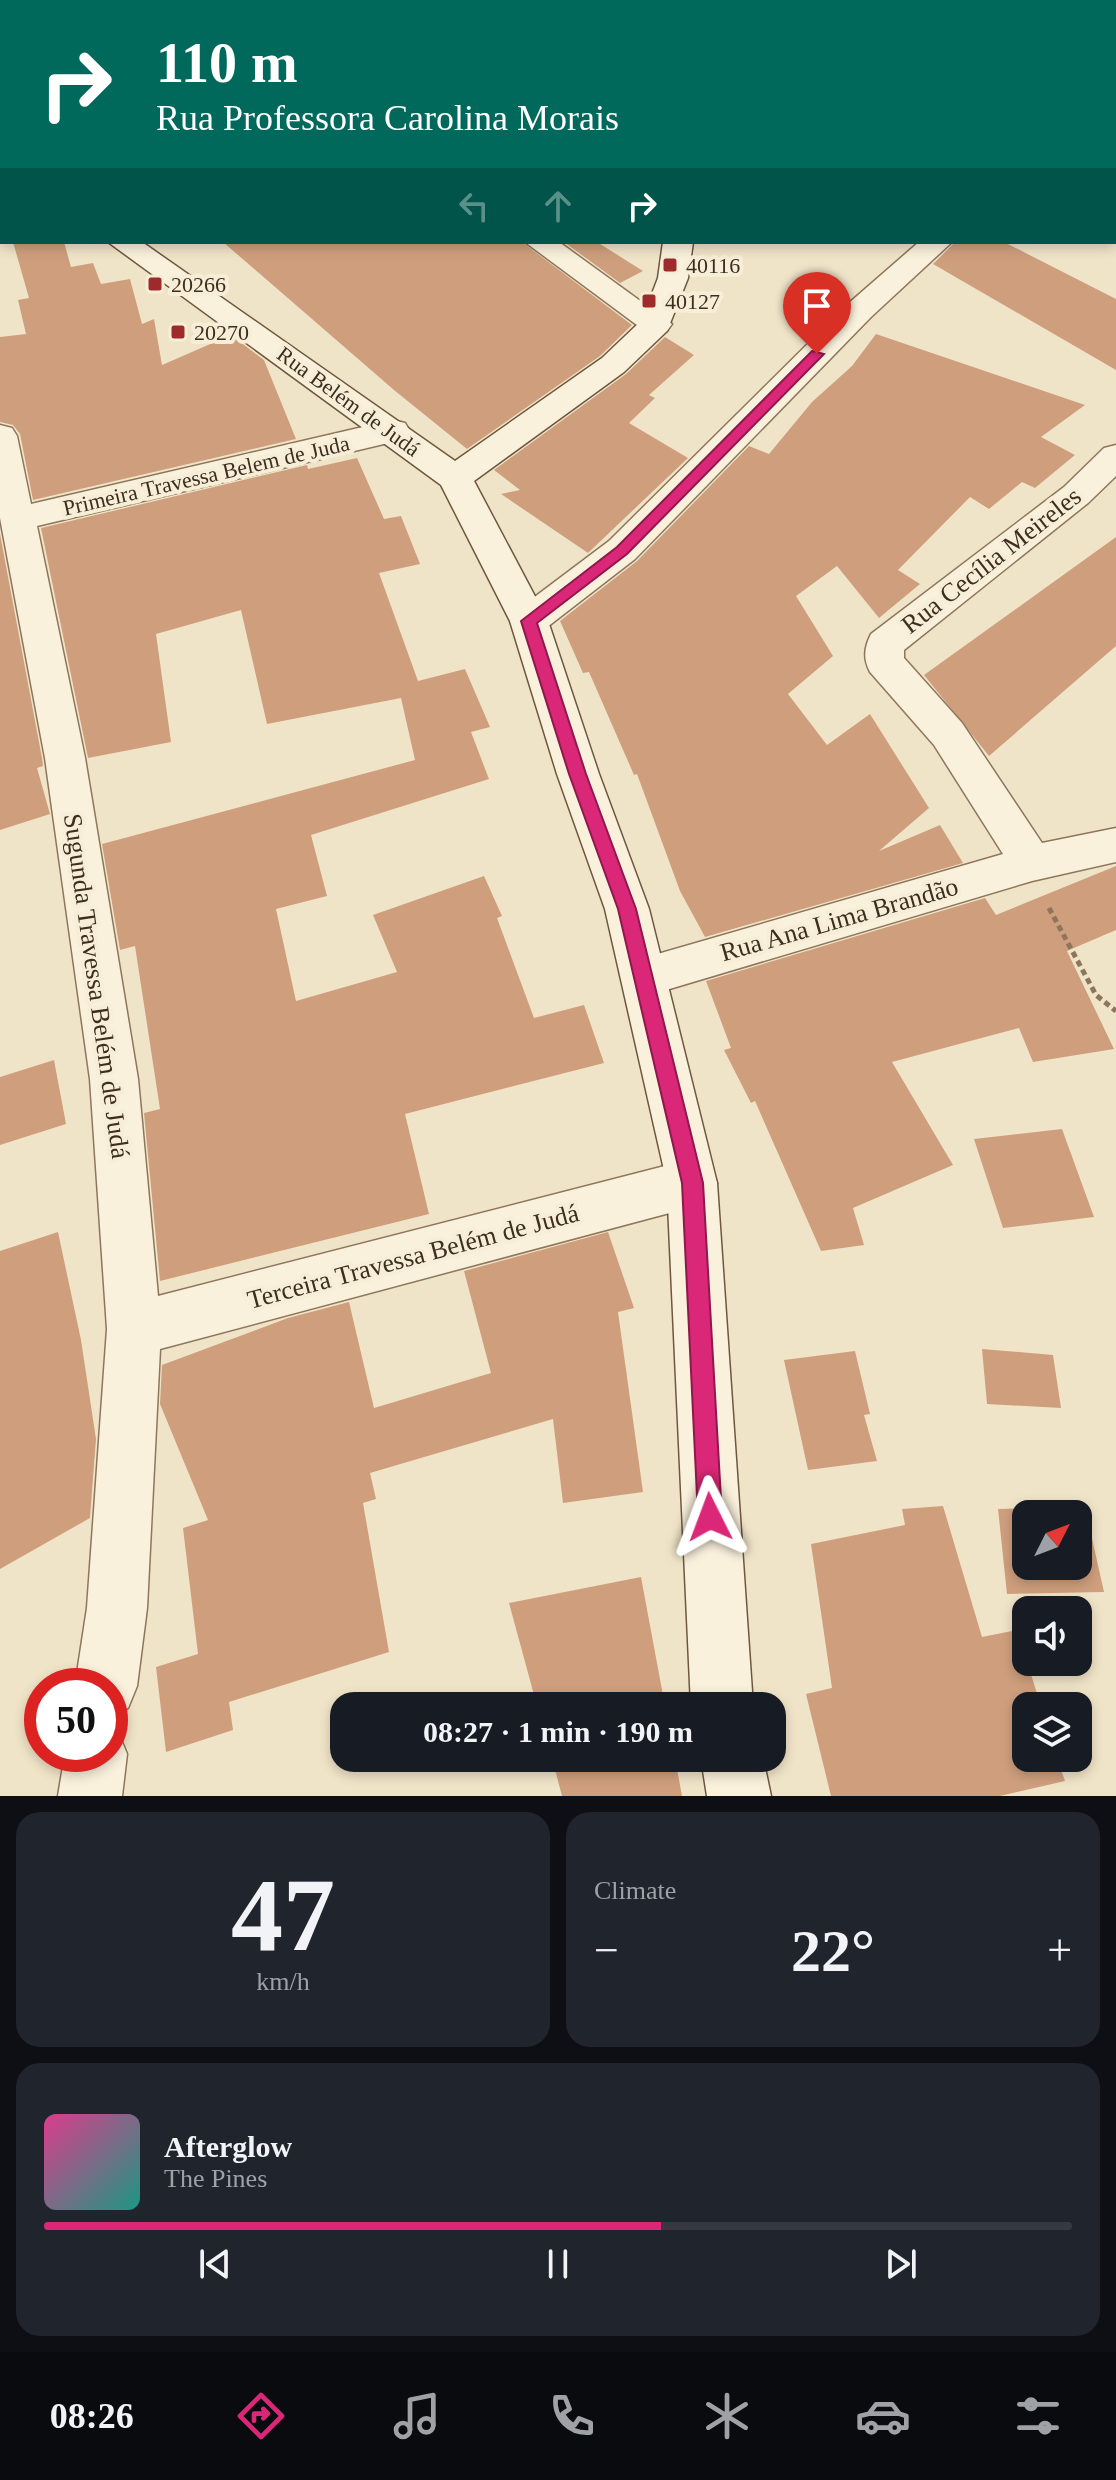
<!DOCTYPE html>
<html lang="en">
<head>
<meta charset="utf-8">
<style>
	body { margin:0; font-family:Georgia,serif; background:#20242c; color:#f1f3f6; height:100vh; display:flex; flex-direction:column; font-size:30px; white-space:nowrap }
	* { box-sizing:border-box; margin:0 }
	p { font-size:26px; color:#9ea1a6 }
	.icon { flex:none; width:44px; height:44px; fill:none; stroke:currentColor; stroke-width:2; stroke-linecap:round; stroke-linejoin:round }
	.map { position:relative; height:1796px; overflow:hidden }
	.side { display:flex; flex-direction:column; gap:16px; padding:16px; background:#0d0f14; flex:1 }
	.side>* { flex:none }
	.hud { position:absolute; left:0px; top:0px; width:1116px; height:244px; box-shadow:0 4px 12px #0003; background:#00695c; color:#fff; overflow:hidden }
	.needle { width:52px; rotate:48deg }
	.fabs { position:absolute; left:1012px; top:1500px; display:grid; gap:16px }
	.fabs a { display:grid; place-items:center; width:80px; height:80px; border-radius:16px; background:#171b24; box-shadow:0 4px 12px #0003; font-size:40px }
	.speed { position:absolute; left:24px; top:1668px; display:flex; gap:16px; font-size:40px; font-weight:700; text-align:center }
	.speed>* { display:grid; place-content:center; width:104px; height:104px; border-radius:50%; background:#171b24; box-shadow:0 4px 12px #0003; line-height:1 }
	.speed .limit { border:12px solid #d22; background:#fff; color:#111 }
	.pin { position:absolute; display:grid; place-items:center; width:68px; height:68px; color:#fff; margin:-82px -34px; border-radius:50% 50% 50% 0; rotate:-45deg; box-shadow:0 0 8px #0007 }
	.pin .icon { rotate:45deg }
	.me { position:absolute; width:88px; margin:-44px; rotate:357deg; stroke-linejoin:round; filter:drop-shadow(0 0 6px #0008) }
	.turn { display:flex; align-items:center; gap:28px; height:168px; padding:0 24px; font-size:36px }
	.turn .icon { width:104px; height:104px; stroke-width:2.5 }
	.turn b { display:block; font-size:56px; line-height:68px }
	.lanes { display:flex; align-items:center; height:76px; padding:0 24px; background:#0003; justify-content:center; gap:40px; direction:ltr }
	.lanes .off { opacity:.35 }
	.big { font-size:60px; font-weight:800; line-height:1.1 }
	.side .widget { flex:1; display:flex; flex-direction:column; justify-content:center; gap:12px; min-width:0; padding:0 28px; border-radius:24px; background:#20242c }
	.side .dial { align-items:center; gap:0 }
	.dial b { font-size:104px; line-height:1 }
	.song { display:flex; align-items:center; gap:24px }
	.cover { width:96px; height:96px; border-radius:12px; background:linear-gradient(135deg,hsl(330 70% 55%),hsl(170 70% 35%)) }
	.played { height:8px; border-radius:4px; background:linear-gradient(90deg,#db2777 60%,#363941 60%) }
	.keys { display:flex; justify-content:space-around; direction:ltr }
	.heat { display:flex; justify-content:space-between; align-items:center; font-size:44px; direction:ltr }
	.side .tiles { flex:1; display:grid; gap:16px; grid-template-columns:1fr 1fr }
	.widget:last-child { grid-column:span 2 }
	.trip { position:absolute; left:330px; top:1692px; width:456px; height:80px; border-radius:24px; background:#171b24; box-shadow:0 4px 12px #0003; font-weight:800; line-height:80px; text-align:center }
	.tab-bar { display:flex; height:128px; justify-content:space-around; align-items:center; background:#090b0e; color:#9ea1a6 }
	.tab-bar .icon { width:56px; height:56px }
	.tab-bar .on { color:#db2777 }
	.tab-bar b { font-size:36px; color:#f1f3f6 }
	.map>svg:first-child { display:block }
	.green { fill:#c9cf9b }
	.building { fill:#cf9f7d; fill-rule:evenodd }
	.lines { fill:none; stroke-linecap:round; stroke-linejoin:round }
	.street-casing { stroke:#8d765c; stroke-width:3 }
	.secondary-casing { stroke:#6f573f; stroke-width:3 }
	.path { stroke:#8d765c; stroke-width:5; stroke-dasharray:6 4; stroke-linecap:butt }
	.street { fill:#faf1dc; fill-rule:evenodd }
	.secondary { fill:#faf1dc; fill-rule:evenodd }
	.route { fill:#db2777; stroke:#8e194d; stroke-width:2 }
	.poi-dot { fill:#9e2a2b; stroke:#f7eed8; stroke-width:3 }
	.labels { text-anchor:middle; stroke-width:8; stroke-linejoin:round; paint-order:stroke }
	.far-poi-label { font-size:22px; fill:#3d2e20; stroke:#f7eed8; text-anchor:start }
	.far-street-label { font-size:22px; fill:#3d2e20; stroke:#f7eed8 }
	.street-label { font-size:26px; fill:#3d2e20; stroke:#f7eed8 }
</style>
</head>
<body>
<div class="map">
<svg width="1116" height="1796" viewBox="0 0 1116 1796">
	<rect width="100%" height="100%" fill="#f0e4c8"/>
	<path class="green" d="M176,0H540L550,2H175Z"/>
	<path class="building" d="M13,242H64L71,267L93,263L101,284L130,279L142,324L154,319L162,365L231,335L264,360L296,439L33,500L20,434L13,425L0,422V337L26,334L18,300L29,298Z
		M223,242H522L632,325L600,356L467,449L394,390Z
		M564,242H597L643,271L620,283Z
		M955,242H1004L1116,299V370L933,264Z
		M876,334L1085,405L1041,437L1075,455L1035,488L1022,482L989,509L970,497L898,570L920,584L879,618L837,566L796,596L833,656L788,694L827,745L870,714L929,808L879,851L940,825L963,863L705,937L680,891L637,774L634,775L589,672L583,673L560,621L637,561L749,446L769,454L812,402L852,366Z
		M665,337L694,355L649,395L655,398L629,423L688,458L588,553L501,494L520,490L494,470L626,374Z
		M357,458L384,519L401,516L420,564L379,573L418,681L465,669L490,727L471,732L489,779L311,835L327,896L276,909L296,1001L397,972L373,915L484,876L502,916L497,918L534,1018L584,1005L604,1063L405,1114L429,1214L160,1281L144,1113L160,1109L135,946L120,950L102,844L415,760L401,698L267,724L241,610L156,634L171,742L88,758L41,528L307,465L308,469Z
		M0,534L42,758L43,766L37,768L50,814L0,830Z
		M1116,537V646L989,756L924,675Z
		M1116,866V930L1067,951L1114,1049L1033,1062L1019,1028L892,1062L953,1165L853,1208L864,1245L821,1251L755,1101L751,1103L724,1050L731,1048L706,981L985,898L996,915Z
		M54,1060L66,1124L0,1145V1077Z
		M1062,1129L1094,1217L1003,1228L974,1139Z
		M58,1232L81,1340L96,1439L90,1518L0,1569V1251Z
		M608,1232L634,1308L618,1312L643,1492L563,1503L553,1419L370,1473L376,1499L363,1503L389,1652L229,1702L233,1730L166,1752L156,1667L198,1654L183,1528L208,1520L160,1404L162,1365L288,1318L349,1302L374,1408L491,1373L464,1271Z
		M982,1349L1053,1355L1061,1408L987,1404Z
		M855,1351L870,1414L864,1415L877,1461L808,1470L784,1360Z
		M943,1506L982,1637L1017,1630L1041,1706H1026V1758H1057L1065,1781L1000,1796H831L806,1694L832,1688L811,1544L905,1525L902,1509Z
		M1085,1507L1104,1592L1007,1594L998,1509ZM1026,1514H1078V1566H1026Z
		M641,1577L665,1706H537L509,1603Z
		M552,1758H675L682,1796H562Z"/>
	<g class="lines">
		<defs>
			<path id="street" d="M0,0H20L2,2V9Z
				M925,0H951L924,2Z
				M1116,76V93L1114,94V77Z
				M2,203V229L0,230V204Z
				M525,242H559L672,324L667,331H645Z
				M919,242H952L871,317L635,559L542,631L529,635L516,631L510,621L516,611L609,541L849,303Z
				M393,420L405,423L410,431L405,439L37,526L85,758L138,1079L158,1296L692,1159L710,1166L717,1183L710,1200L692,1207L160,1349L147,1608L137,1686L128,1708L110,1715V1686H75L87,1608L107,1329L90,1079L45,758L0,518V425L12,428L17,436L31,504Z
				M1116,445V476L1088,503L904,650V658L962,723L1042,843L1116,828V862L1032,881L646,996L630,990L623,976L630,962L1003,854L934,745L870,672C863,659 864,648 871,634L1064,487L1104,448Z
				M110,1728L118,1732L127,1754L122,1796H58L65,1754H110Z"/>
			<path id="secondary" d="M0,157H2V174H0Z
				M108,242H142L455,461L602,358L642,320L658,278L663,242H693L688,278L667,331L624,372L474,481L548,621L599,774L649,909L717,1183L753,1706H691L667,1183L605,909L557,774L510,621L441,485Z
				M701,1758H763L771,1796H707Z"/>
		</defs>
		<use href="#street" class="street-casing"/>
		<use href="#secondary" class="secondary-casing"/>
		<path class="path" d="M1049,908L1096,995L1116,1011"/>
		<use href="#street" class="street"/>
		<use href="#secondary" class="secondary"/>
	</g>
	<path class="route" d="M812,351L824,354L627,554L537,623L586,774L636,909L703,1183L722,1517L718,1525L710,1529L701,1525L698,1517L682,1183L618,909L569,774L521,621L617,547Z"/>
	<g class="poi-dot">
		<rect x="662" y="257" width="16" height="16" rx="4"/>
		<rect x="147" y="276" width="16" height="16" rx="4"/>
		<rect x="641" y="293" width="16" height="16" rx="4"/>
		<rect x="170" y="324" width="16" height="16" rx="4"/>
	</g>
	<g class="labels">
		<g class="far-poi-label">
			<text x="686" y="273">40116</text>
			<text x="171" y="292">20266</text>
			<text x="665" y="309">40127</text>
			<text x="194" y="340">20270</text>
		</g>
		<g class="far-street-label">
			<text transform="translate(349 401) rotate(36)" y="8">Rua Belém de Judá</text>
			<text transform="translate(206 475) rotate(-13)" y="8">Primeira Travessa Belem de Juda</text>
		</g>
		<g class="street-label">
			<text transform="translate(991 560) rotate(-38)" y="9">Rua Cecília Meireles</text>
			<text transform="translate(839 919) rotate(-16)" y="9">Rua Ana Lima Brandão</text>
			<text transform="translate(97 986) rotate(82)" y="9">Sugunda Travessa Belém de Judá</text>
			<text transform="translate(413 1256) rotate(-15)" y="9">Terceira Travessa Belém de Judá</text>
		</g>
	</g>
</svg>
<div class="fabs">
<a><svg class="needle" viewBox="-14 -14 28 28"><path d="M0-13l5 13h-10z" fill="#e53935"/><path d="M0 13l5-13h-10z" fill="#9ea1a6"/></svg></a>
<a><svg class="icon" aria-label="sound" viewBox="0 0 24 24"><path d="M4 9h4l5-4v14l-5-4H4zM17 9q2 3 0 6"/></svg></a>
<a><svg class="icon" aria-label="layers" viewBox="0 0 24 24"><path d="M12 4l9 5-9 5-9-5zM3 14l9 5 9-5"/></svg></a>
</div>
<div class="speed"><div class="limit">50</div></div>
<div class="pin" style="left:817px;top:354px;background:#d93025"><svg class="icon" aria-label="arrive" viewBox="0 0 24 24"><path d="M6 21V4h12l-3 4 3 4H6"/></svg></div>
<svg class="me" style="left:710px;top:1517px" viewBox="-20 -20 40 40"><path d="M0-17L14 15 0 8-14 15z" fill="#db2777" stroke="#fff" stroke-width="4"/></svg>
<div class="trip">08:27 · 1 min · 190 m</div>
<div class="hud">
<div class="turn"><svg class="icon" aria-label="right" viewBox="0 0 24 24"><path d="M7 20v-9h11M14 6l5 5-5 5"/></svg><div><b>110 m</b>Rua Professora Carolina Morais</div></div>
<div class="lanes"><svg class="icon off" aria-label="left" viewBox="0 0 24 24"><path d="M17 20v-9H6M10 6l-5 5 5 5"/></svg><svg class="icon off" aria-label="ahead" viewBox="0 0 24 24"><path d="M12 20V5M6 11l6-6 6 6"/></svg><svg class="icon" aria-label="right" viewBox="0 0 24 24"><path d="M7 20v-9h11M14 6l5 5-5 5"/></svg></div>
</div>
</div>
<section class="side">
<div class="tiles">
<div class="widget dial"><b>47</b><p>km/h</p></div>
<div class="widget"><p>Climate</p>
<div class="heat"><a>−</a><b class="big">22°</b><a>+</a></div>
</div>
<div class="widget">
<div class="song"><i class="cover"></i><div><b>Afterglow</b><p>The Pines</p></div></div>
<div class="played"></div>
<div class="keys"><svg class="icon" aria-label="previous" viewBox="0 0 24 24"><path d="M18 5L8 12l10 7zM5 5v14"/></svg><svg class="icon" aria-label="pause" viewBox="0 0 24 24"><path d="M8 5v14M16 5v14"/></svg><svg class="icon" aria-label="next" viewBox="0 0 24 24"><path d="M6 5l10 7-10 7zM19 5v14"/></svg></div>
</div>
</div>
</section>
<nav class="tab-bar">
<b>08:26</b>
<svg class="icon on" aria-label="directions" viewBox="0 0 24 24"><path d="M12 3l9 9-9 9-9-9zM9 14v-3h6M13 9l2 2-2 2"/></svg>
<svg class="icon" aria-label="music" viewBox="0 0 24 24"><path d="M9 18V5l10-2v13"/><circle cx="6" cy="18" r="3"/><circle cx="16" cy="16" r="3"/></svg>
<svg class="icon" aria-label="phone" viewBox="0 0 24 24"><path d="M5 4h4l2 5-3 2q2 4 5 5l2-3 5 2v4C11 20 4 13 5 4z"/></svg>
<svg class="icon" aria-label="climate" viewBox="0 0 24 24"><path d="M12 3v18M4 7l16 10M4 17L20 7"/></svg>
<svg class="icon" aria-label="car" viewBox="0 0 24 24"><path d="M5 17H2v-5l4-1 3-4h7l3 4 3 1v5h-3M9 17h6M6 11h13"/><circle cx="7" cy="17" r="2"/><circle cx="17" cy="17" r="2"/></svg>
<svg class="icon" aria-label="filters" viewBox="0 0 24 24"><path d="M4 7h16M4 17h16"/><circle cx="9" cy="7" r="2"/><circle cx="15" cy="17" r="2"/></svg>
</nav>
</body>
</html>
